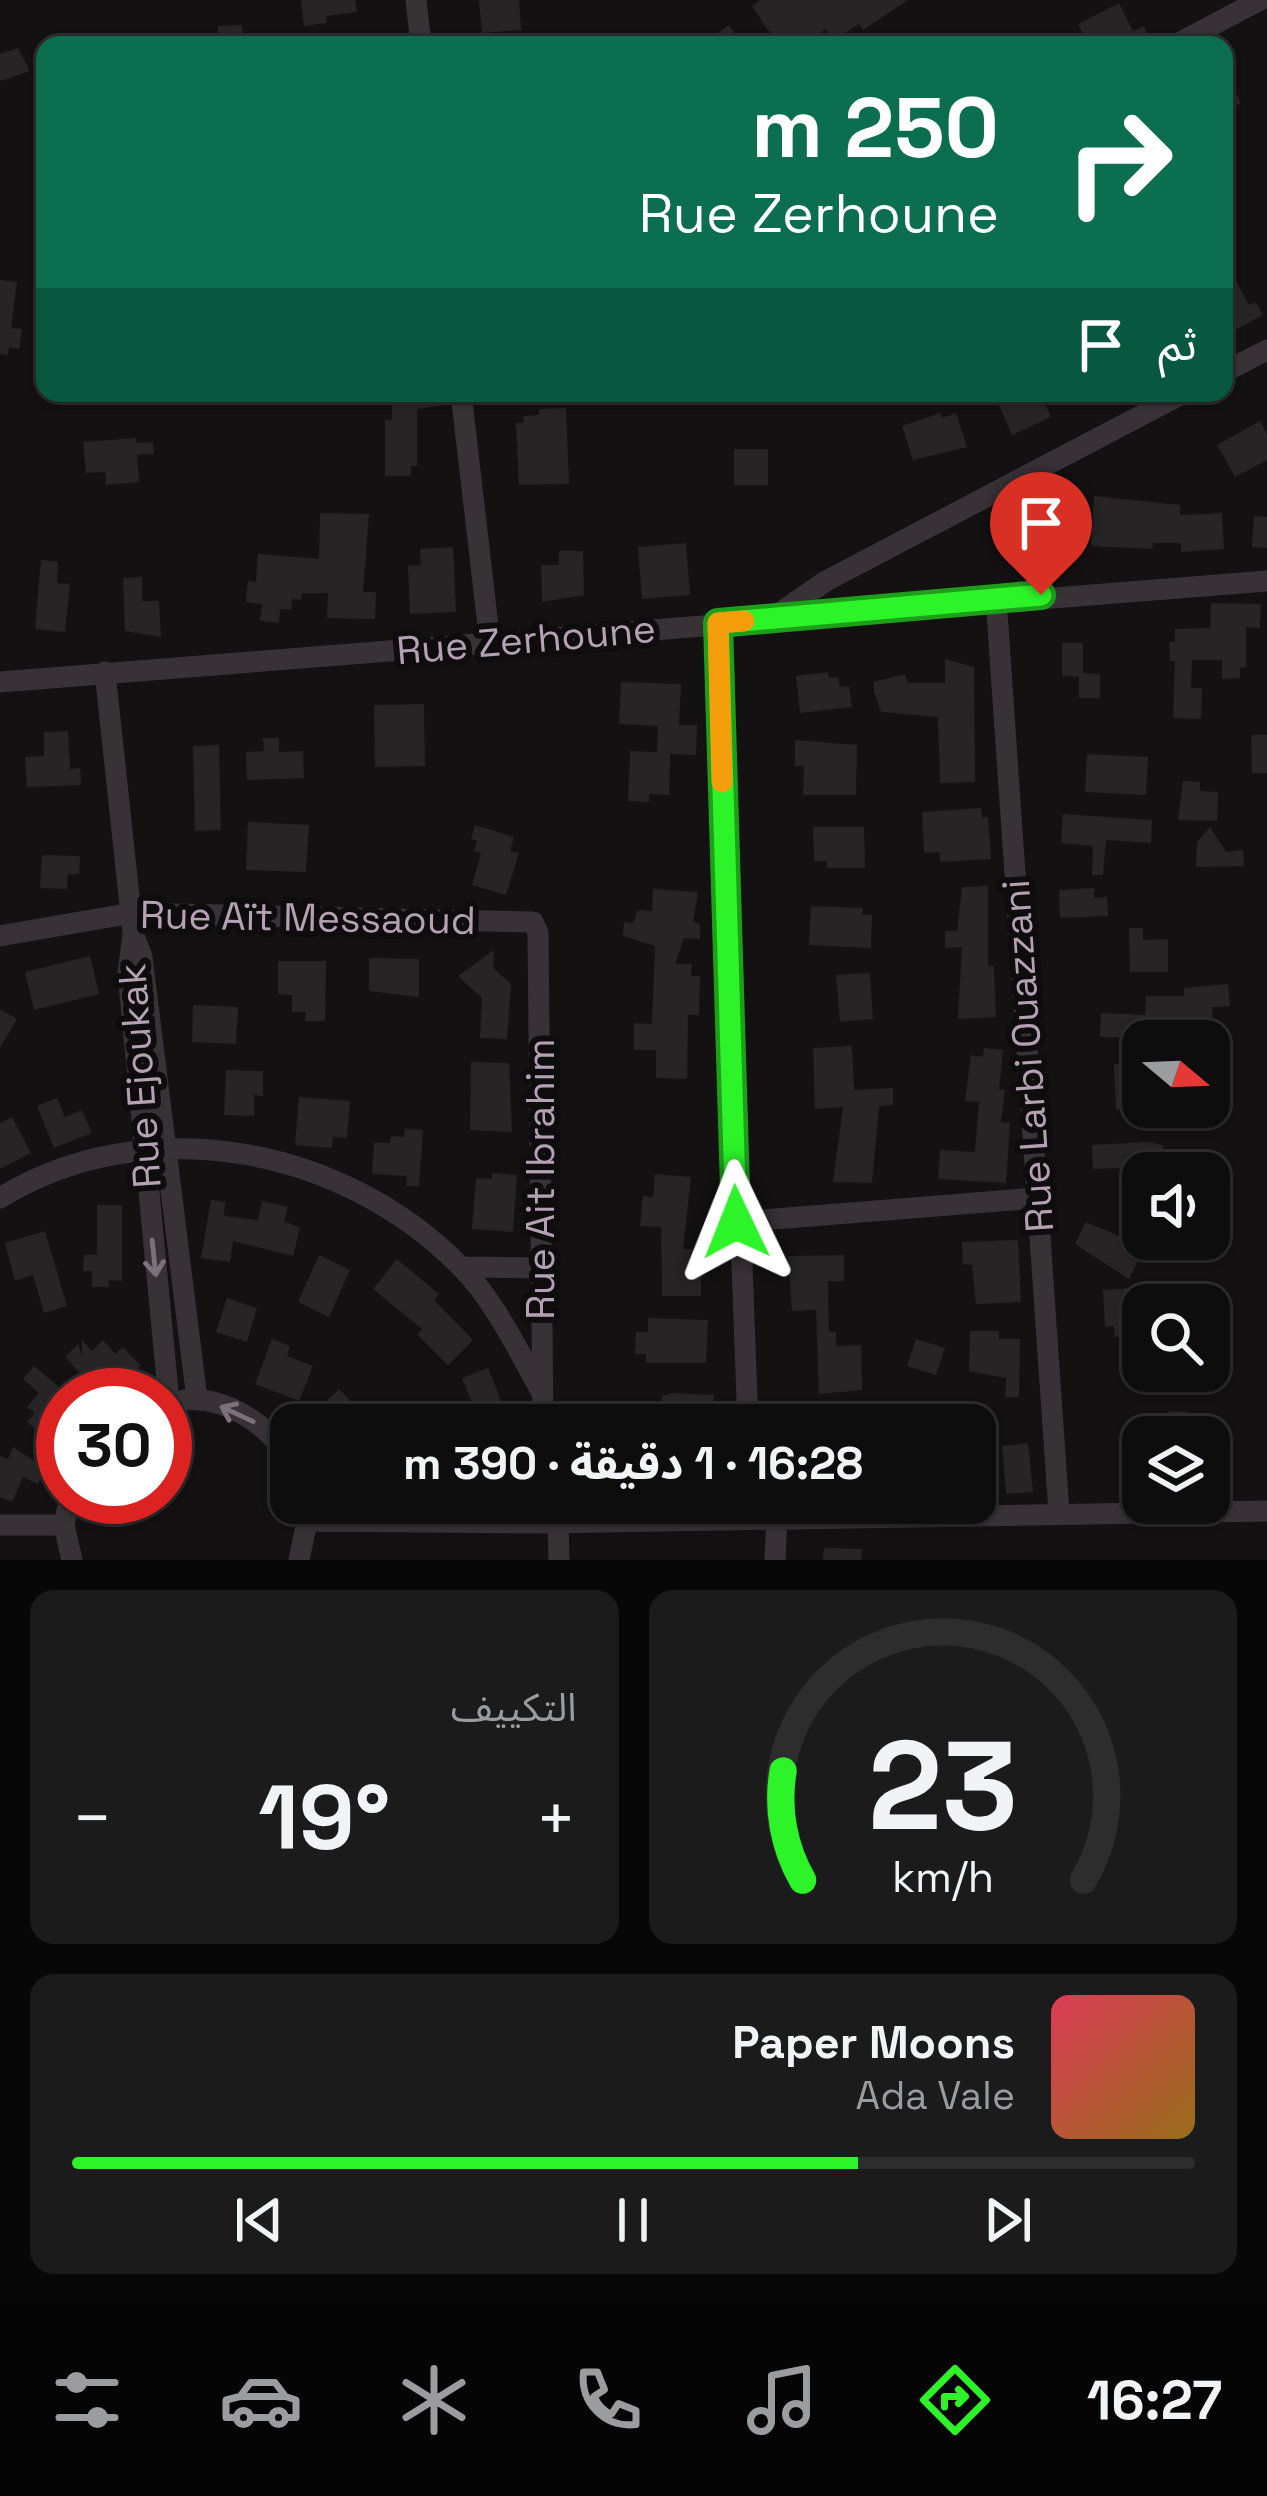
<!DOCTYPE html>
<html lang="ar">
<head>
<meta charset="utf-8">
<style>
	body { margin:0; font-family:"Space Grotesk","Noto Sans Arabic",sans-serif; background:#1c1b1c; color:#f1f3f6; direction:rtl; height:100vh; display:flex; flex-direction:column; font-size:45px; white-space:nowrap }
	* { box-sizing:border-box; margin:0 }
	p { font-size:39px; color:#9b9c9e }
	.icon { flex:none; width:66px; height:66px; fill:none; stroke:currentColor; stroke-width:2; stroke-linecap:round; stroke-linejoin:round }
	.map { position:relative; height:1560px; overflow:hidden; direction:ltr }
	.panel { display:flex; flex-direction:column; gap:30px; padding:30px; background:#080708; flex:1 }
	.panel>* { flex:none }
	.top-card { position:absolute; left:36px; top:36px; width:1197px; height:366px; border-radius:24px; box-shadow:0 3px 9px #0004,0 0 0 3px #2e2d2e; direction:rtl; background:#0b6e4f; color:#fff; overflow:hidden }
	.needle { width:78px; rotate:109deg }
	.fabs { position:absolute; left:1122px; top:1020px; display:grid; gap:24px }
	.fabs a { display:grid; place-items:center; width:108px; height:108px; border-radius:24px; background:#0e0d0e; box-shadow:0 3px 9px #0004,0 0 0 3px #2e2d2e; font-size:60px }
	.speed { position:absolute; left:36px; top:1368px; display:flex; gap:24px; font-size:60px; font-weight:700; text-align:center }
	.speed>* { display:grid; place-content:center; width:156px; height:156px; border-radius:50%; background:#0e0d0e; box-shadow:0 3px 9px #0004,0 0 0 3px #2e2d2e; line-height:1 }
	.speed .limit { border:18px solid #d22; background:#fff; color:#111 }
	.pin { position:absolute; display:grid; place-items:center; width:102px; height:102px; color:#fff; margin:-123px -51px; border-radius:50% 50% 50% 0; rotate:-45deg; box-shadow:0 0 12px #0007 }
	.pin .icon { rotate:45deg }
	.me { position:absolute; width:132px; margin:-66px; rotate:358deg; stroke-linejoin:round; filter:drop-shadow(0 0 9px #0008) }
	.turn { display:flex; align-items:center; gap:42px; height:252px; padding:0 36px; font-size:54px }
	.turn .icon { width:156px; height:156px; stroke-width:2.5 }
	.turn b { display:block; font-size:84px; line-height:102px }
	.then { display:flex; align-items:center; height:114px; padding:0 36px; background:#0003; gap:24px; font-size:45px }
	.big { font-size:90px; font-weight:700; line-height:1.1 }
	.panel .card { flex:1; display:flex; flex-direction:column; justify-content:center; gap:18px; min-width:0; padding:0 42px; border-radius:24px; background:#1c1b1c }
	.panel .dial { align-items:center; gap:0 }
	.dial svg { height:312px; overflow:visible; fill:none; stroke:#2e2d2e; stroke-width:7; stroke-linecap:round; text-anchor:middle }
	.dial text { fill:#f1f3f6; stroke:none }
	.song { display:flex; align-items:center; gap:36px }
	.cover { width:144px; height:144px; border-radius:18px; background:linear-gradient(135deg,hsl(350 70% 55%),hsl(40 70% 35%)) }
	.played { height:12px; border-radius:6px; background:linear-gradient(90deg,#2cf428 70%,#2e2d2e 70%) }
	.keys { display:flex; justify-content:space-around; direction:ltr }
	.heat { display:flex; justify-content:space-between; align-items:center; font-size:66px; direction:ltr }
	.panel .tiles { flex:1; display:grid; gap:30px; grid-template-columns:1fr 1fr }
	.card:last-child { grid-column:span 2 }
	.trip { position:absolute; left:270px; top:1404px; width:726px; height:120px; border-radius:24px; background:#0e0d0e; box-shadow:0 3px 9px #0004,0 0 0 3px #2e2d2e; font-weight:700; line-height:120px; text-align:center; direction:rtl }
	.menu { display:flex; height:192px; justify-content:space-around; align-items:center; background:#060506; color:#9b9c9e }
	.menu .icon { width:84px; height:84px }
	.menu .selected { color:#2cf428 }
	.menu b { font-size:54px; color:#f1f3f6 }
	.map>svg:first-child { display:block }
	.building { fill:#272426 }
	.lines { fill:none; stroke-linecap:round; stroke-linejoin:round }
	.minor { stroke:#383237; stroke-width:21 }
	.oneway { stroke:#7c707c }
	.route-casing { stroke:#1d9f1a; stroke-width:30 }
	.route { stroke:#2cf428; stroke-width:21 }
	.slow { stroke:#f59e0b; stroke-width:21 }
	.labels { text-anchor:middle; stroke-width:12; stroke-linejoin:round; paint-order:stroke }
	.street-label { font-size:39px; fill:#b4a2b4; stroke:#0e0c0d }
</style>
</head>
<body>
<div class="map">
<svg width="1267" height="1560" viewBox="0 0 1267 1560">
	<rect width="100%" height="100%" fill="#131112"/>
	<path class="building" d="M301,0H355L357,12L326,16L327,23L304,26Z
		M479,0H519L521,30L482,33Z
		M760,0H908L863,30L859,24L833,41L826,29L801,45H778L752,6Z
		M1119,3L1133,31L1144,26L1153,45H1136L1131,36L1114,45H1088L1078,24Z
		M242,25L244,45H218V26Z
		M729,25L743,45H701Z
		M18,48L30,71L0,81V54Z
		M1224,71L1241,103L1224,112Z
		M1234,277L1249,305L1256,302L1263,315L1224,336V283Z
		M0,280L17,282L11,328L22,329L19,349L9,347L8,355L0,354Z
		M392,393H446V405L417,409V466H411V476H385V420H392Z
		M1012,393H1040L1051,417L1012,435L998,403Z
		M566,408L569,484L519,485L516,423H524L523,416L539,415V409Z
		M940,413L942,418L956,413L967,447L913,460L902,426Z
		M1260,421L1267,434V460L1235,477L1217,445Z
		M136,438L137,443L153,442L154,454L137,455L139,482L106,485L105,472L86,473L83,442Z
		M734,449H768V485H734Z
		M1094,496L1180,505V515L1222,513L1224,549L1181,552V543H1153L1152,549L1091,546Z
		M1047,510V553L1009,562L1008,550H1000L998,532L1006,534V522L1024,519L1023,511Z
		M320,513L369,514L363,592H376L375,619L327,618L328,593H302L301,600L292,599L291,610L280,609L279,623L260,621L262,604L246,602L248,581L256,582L258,554L319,559Z
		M1254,516L1267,517V548L1252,547Z
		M686,543L690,595L642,599L638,547Z
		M453,547L456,612L410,614L408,566L421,565L420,549Z
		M559,551H583L584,595L542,602L541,565H559Z
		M41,560L58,562L57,583L70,584L65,632L35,629Z
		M142,577V601H159L161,637L125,631L123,578Z
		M1211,603L1261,604L1260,628L1246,627V667L1240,668V678L1222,679V660H1192L1191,688H1202L1201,719L1173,718L1175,661H1170L1169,642H1175V629L1210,628Z
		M1062,643H1083V673L1100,674V698H1079V677L1062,676Z
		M945,659L974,667L975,782L940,783L938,717L881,712L874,692V682L905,674L908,683H945Z
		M828,672L829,678L838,677L840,687L849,686L852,707L800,713L796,676Z
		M621,682L681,684L679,725H697L696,755L670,754L669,795L649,794V802L628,801L630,751L657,752L658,726L619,724Z
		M424,704L425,766L375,767L374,705Z
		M68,731L70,769L80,768L81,785L27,787L25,757L44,756V732Z
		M1251,735H1267V773H1252Z
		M263,738H279V752L303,751L304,778L247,780L246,752L264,751Z
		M795,740L857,745L856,795H803L804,766H795Z
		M219,745L221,830L195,831L193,746Z
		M1087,754L1148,757L1146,795L1085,792Z
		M1183,781L1200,782V791L1218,792L1217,821L1178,820Z
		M981,808L982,818L988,817L991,859L940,862L939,852L924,853L922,812Z
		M1063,814L1152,820L1151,843L1106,840L1103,875H1092L1093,846L1061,843Z
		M248,822L309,825L306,872L246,870Z
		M475,825L514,837L510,851L519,853L506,895L472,885L481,853L474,851L477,841L471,839Z
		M813,827H864L865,868H827V861H814Z
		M1210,827L1226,852L1243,850L1244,866L1196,867L1197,842Z
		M42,855L80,856L79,874H68L67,889L40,888Z
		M988,886V966H994L996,1017L958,1019L962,947L945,948V931H957L962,887Z
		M1094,888V898L1107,897L1108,916L1060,918L1059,890Z
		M653,889L698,892L693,921L700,924V939L684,938L675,964H692L691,976H700L699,1015H688L687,1079L656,1078V1050H634V1023L652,1024L655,946L623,936L624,922L633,923L638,910L652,911Z
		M811,906L863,908L862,915H872L871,948L809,945Z
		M1129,928H1143V940L1168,939V972H1130Z
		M494,950L493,968L511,984L507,1039L480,1038L482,998L458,976Z
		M90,956L99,994L34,1010L25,972Z
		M369,958L419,959V997L369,991Z
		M278,961H326L325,1021H305L306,1012H292V995L278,994Z
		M870,973L873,1019L840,1022L836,975Z
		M1228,984L1230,1006L1212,1007L1214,1040L1100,1037L1101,1013L1145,1015L1146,996H1184V988Z
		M193,1005L238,1007L236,1044L192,1042Z
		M0,1009L17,1019L0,1048Z
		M852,1046L854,1090L893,1088V1105L879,1106L872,1183L833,1182L843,1107L815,1109L813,1048Z
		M984,1048L1003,1050L999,1090H1005L1001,1122L1010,1123L1006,1183L938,1179L940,1150L975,1152L979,1102L965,1101L971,1055L983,1057Z
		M471,1062L509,1063L512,1132L470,1130Z
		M1143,1062L1140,1109L1116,1110L1114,1064Z
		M226,1070L263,1071V1096L254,1095V1116L224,1115Z
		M299,1097L350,1101L347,1138L333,1137L332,1148L295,1145Z
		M57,1098L65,1117L82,1110L92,1133L54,1148L37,1106Z
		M12,1117L31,1153L0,1169V1123Z
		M405,1129L423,1130L419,1186H406L407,1176L372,1174L374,1143H390L391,1136L404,1137Z
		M1148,1142L1163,1145L1164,1173H1143V1195L1124,1196L1122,1168L1093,1169L1092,1145Z
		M492,1173L517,1175L513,1232L472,1229L476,1178L492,1179Z
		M655,1174L691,1177L683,1249H701V1296H662L661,1227L640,1226L643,1196L653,1197Z
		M211,1200L225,1202L224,1216L258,1220L262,1201L288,1207L284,1221L300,1228L293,1256L233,1241L230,1262L201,1258Z
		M97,1205H122V1281L109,1280V1287H92V1271H83L84,1255H97Z
		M1086,1222L1145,1247L1129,1279L1075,1244Z
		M45,1231L67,1306L44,1313L33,1275L15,1281L5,1243Z
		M1018,1240L1021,1302L976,1304L972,1265L963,1264L962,1242Z
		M319,1255L350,1270L329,1317L298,1302Z
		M844,1255V1281H828L829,1332H836V1346L861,1345L862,1390L819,1394L816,1310L792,1311L788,1256Z
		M397,1259L439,1294L434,1300L473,1340L448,1365L417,1334L422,1329L373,1289Z
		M1135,1288L1136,1308H1143L1138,1336L1115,1337L1114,1326L1105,1327L1103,1290Z
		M227,1298L257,1308L247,1342L216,1332Z
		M648,1318L708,1320L706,1363H646V1354H635L636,1332H648Z
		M970,1331H999V1339H1020L1019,1397H1005L1006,1378L969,1371Z
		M272,1339L290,1346L287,1356L313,1366L299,1401L255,1384Z
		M916,1339L945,1348L936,1375L907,1366Z
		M82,1340L92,1351L103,1340L115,1354L123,1347L141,1366L110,1395H100L65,1357L78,1344L82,1356Z
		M34,1366L63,1390V1426L50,1441L27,1422L35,1413L27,1407L39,1393L23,1379Z
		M488,1368L507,1415L487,1423L483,1412L477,1415L462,1378Z
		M339,1389L358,1409L353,1415L363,1425H301Z
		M672,1393L714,1395L712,1425L660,1423L662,1396Z
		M1168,1411L1187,1412L1185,1437H1155L1156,1418H1168Z
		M1028,1443L1033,1492L1006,1494L1002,1446Z
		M13,1447L45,1468L38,1484L23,1477L12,1502L0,1497V1456L8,1459Z
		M824,1548L862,1549L861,1560H823Z"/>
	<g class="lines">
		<path class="minor" d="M416,0L421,45
			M1175,45L1260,0
			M1224,372L1267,350
			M461,393L490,643
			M996,598L1059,1513
			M774,617L826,581L1184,393
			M718,623L748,1425
			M105,672L133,933L142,957L197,1399
			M0,682L1267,581
			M133,934L128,973L169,1401
			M0,936L132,913L533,922L538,933L543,1425
			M0,1198C147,1108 345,1147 462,1268C496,1303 517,1349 541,1391
			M736,1222L1036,1198
			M462,1267L541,1268
			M184,1400C226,1396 272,1426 291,1463
			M70,1497L64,1525L72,1560
			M307,1521L546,1523L1267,1511
			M558,1523L559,1560
			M0,1525H64
			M299,1560L307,1521L304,1503
			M775,1560L777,1516"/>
	</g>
	<defs><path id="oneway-shaft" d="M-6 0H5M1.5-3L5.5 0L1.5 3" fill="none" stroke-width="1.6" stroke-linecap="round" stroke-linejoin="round" transform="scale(3)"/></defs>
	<g class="oneway">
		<use href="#oneway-shaft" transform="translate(154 1258) rotate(84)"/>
		<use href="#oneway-shaft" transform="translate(237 1414) rotate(-155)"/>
	</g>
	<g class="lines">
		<defs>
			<path id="route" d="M736,1222L718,623L1041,595"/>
		</defs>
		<use href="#route" class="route-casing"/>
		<use href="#route" class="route"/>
		<path class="slow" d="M722,782L718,623L744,621"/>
	</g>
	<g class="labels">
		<g class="street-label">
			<text transform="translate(526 639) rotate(-5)" y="14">Rue Zerhoune</text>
			<text transform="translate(308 917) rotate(1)" y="14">Rue Aït Messaoud</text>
			<text transform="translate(1027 1056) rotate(-94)" y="14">Rue Larbi Ouazzani</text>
			<text transform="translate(139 1076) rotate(-94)" y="14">Rue Ejoukak</text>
			<text transform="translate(540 1179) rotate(-90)" y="14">Rue Ait Ibrahim</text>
		</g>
	</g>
</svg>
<div class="fabs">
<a><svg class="needle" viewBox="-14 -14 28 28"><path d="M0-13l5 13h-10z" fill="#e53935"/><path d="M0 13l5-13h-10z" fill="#9b9c9e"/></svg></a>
<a><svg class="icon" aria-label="sound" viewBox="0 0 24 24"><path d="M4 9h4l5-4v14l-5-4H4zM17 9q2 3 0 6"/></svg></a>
<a><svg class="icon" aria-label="search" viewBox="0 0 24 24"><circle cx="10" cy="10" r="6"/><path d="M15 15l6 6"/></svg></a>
<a><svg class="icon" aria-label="layers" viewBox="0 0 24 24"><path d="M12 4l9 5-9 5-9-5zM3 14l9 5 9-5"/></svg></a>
</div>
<div class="speed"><div class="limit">30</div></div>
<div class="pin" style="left:1041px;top:595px;background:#d93025"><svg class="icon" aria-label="arrive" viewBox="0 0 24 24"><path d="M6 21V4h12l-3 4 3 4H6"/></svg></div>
<svg class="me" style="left:736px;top:1222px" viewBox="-20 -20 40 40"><path d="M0-17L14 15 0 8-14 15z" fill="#2cf428" stroke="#fff" stroke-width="4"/></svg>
<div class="trip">16:28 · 1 دقيقة · 390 m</div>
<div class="top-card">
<div class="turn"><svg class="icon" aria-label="right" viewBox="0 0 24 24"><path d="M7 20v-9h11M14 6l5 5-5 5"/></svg><div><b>250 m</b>Rue Zerhoune</div></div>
<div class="then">ثم<svg class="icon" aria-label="arrive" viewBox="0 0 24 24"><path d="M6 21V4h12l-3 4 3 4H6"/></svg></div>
</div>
</div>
<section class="panel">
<div class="tiles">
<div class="card dial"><svg viewBox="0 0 100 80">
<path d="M14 69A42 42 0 1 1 86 69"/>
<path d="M14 69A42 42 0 0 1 9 41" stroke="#2cf428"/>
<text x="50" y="56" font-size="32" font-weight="700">23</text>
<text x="50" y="72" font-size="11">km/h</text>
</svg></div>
<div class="card"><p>التكييف</p>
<div class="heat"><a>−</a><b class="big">19°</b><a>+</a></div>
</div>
<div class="card">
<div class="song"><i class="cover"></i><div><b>Paper Moons</b><p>Ada Vale</p></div></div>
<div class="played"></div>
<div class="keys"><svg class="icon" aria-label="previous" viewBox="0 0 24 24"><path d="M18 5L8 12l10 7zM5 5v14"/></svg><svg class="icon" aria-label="pause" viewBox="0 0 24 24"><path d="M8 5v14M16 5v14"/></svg><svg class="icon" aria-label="next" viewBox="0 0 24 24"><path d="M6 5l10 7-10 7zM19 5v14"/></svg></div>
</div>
</div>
</section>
<nav class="menu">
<b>16:27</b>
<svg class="icon selected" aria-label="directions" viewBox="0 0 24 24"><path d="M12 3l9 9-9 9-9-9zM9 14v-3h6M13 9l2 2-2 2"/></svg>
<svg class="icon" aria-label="music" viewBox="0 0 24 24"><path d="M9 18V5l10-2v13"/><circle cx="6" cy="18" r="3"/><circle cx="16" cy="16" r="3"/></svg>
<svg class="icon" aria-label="phone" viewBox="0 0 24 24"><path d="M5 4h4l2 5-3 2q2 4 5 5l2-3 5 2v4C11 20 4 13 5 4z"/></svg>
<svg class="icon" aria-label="climate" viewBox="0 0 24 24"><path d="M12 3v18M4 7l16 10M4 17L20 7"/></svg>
<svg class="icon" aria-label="car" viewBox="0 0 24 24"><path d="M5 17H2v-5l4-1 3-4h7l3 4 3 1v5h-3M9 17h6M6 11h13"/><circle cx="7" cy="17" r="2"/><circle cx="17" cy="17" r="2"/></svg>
<svg class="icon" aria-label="filters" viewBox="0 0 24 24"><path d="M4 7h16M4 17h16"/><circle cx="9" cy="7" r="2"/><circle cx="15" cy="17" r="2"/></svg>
</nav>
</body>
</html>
